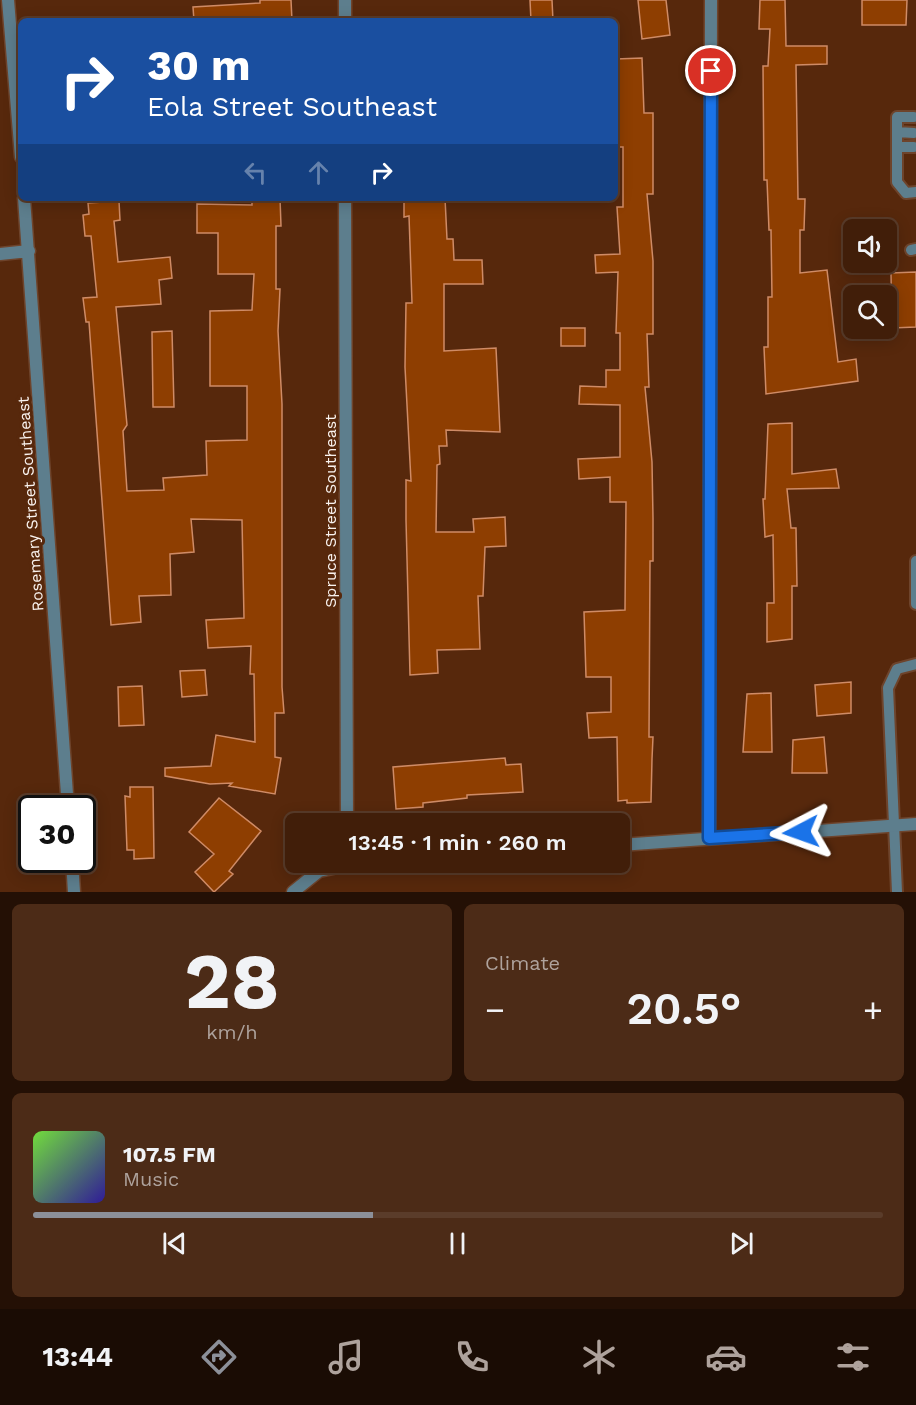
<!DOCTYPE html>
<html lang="en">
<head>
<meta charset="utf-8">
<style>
	body { margin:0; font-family:"Work Sans",sans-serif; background:#4c2b17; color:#f1f3f6; height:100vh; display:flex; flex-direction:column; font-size:22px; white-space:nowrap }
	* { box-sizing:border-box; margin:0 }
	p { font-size:20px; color:#aea29c }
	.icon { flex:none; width:33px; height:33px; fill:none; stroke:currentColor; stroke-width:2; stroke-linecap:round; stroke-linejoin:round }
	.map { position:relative; height:892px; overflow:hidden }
	.panel { display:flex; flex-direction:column; gap:12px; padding:12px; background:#241005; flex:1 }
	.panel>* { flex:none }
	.guide { position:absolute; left:18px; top:18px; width:600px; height:183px; border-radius:9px; box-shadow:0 3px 15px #0003,0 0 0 2px #5a3c2a; background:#1a4fa0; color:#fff; overflow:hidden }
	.tools { position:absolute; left:843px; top:219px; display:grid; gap:12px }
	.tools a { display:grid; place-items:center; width:54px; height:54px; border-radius:9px; background:#411e09; box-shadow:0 3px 15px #0003,0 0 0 2px #5a3c2a; font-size:30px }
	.speed { position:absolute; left:18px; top:795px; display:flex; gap:12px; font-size:30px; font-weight:700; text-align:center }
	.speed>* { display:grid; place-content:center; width:78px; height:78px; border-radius:50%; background:#411e09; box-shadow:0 3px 15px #0003,0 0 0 2px #5a3c2a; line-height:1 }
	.speed .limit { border:3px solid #111; border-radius:9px; background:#fff; color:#111 }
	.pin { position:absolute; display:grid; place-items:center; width:51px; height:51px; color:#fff; margin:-26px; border:3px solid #fff; border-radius:50%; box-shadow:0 2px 6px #0007 }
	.me { position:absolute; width:66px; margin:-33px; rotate:266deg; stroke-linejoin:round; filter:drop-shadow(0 0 4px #0008) }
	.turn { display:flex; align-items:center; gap:21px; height:126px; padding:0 30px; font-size:27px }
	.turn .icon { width:78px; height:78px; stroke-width:2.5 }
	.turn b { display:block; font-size:42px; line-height:51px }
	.lanes { display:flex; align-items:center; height:57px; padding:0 30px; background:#0003; justify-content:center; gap:30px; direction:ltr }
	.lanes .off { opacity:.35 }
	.big { font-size:45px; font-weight:600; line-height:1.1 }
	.panel .tile { flex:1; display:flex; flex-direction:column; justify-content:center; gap:9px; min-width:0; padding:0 21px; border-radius:9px; background:#4c2b17 }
	.panel .dial { align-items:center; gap:0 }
	.dial b { font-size:78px; line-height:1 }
	.song { display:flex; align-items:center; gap:18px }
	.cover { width:72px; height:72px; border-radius:9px; background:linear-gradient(135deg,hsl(100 70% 55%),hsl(250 70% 35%)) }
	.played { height:6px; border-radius:3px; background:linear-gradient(90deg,#8c9099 40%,#5a3c2a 40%) }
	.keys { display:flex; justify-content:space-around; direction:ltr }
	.heat { display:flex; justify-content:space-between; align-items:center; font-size:33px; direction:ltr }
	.panel .tiles { flex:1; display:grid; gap:12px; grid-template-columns:1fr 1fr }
	.tile:last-child { grid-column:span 2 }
	.trip { position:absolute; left:285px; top:813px; width:345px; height:60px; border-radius:9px; background:#411e09; box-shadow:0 3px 15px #0003,0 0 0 2px #5a3c2a; font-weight:600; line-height:60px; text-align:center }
	.menu { display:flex; height:96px; justify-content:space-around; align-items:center; background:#1a0c04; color:#aea29c }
	.menu .icon { width:42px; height:42px }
	.menu .active { color:#8c9099 }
	.menu b { font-size:27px; color:#f1f3f6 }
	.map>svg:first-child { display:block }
	.building { fill:#8e3e01; stroke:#cf8b66; stroke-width:1.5 }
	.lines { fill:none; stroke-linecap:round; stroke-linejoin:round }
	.lane-casing { stroke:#6e442c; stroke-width:14 }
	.street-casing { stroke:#6e442c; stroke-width:15 }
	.lane { stroke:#5d7e8d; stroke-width:10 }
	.street { stroke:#5d7e8d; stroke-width:12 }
	.route-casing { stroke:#114b97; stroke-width:15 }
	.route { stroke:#1a73e8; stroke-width:10 }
	.labels { text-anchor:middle; stroke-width:6; stroke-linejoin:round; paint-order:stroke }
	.street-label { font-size:16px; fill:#f9f2ee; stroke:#57280c }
</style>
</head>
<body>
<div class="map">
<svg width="916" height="892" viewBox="0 0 916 892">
	<rect width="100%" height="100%" fill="#57280c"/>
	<path class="building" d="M260,0H291L292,21H194L193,7L260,3Z
		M530,0H552L553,21H531Z
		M638,0H666L670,35L642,39Z
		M760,0H785L786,46H827V64L796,65L798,199H805L804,230H800V273L827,270L838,362L856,359L858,381L766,394L764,347H768V297H772L771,230H769L767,180H764L763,66H768L770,29H759Z
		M862,0H907L906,25H862Z
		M642,58L644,113H653V194H647L653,261V334H647L649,387H645L652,462L653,518V561H650L649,737H653L652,759L651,802L627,803V800L618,801L617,737L589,738L587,713L611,712V677H586L584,612L625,610L626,502H610V477L579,479L578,459L620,457V405L579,404L580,386L606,387V370H620V333H616L618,272L596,273L595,255L620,254L617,207H623V147H619L616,59Z
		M252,198H280L281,226H276V289H280L278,331L282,404V687L284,713H275V757L281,758L275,794L229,786L232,783L210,784L165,776V768L211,766L216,735L255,742L254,674H250L251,646L208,648L206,620L244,618L242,520L191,519L194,552L170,554L171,595L139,596L141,622L111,625L89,322H86L83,298L97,297L91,236H85L83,215L89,214L88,203L119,201L120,220L114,221L118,262L170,257L172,278L159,280L161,304L116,307L127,425L123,431L127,491L164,490L163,478L207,475L206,441L247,440V386H210V311L252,310L254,274H218V233H197V204L252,205Z
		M404,198H445L447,239H453L454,260H482L483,284H444V351L496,348L500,432L446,430L447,446H439L440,464L437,465L436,532H474L473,519L505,517L506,546L485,547L483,596H478L480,649L437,650L438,673L410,675L406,520V480L411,481L405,367L406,303H412L409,216L404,217Z
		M916,272V327L892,328L891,273Z
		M561,328H585V346H561Z
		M172,331L174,407H153L152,332Z
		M792,423V474L836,469L839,488L787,489L791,528H796L797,586H792V639L767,642V603H774L773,535L765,537L763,499H765L768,424Z
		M205,670L207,695L182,697L180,671Z
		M851,682V713L817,716L815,685Z
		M142,686L144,725L119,726L118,687Z
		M771,693L772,752H743L747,694Z
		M824,737L827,773H792L793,740Z
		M505,758L506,765L521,764L523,792L467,795V798L423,803V807L396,809L393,767Z
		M130,787H153L154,858L134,859V850H127L125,796L130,797Z
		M219,798L261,831L229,871L233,874L214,892L195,872L214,854L189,832Z"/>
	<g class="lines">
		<defs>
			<path id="lane" d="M914,117H897V182L906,193L916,192
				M897,132L914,133
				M897,147H914
				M911,250L916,249
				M916,561V604
				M897,892L888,688L897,669L916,664"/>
			<path id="street" d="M8,0L21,157
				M345,0V21
				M24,198L68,808
				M345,198L347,824
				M0,254L29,251
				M709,838L711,0
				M620,845L916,824
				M72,860L74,892
				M293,892L319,871L347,865L377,862"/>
		</defs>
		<use href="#lane" class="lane-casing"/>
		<use href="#street" class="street-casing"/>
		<use href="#lane" class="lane"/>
		<use href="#street" class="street"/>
	</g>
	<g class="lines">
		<defs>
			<path id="route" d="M711,71L709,838L801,832"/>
		</defs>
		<use href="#route" class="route-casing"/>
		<use href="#route" class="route"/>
	</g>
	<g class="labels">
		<g class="street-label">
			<text transform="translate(30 504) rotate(-94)" y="6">Rosemary Street Southeast</text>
			<text transform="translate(330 511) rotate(-90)" y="6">Spruce Street Southeast</text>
		</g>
	</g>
</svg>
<div class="tools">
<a><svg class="icon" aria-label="sound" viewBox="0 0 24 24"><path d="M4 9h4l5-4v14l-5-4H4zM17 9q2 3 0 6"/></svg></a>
<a><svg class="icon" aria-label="search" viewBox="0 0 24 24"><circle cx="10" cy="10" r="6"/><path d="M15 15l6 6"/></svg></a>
</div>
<div class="speed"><div class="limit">30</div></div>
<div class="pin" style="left:711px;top:71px;background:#d93025"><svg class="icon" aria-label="arrive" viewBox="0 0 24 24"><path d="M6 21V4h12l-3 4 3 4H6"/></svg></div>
<svg class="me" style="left:801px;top:832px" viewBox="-20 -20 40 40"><path d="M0-17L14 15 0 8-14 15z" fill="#1a73e8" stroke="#fff" stroke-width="4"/></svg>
<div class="trip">13:45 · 1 min · 260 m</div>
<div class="guide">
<div class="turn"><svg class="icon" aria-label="right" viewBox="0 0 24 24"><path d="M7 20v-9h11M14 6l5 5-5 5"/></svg><div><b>30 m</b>Eola Street Southeast</div></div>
<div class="lanes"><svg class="icon off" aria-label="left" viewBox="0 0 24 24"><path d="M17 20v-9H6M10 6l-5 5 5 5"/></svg><svg class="icon off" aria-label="ahead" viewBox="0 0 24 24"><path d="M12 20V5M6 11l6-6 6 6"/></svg><svg class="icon" aria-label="right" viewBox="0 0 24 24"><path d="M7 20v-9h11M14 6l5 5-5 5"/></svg></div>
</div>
</div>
<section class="panel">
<div class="tiles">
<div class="tile dial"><b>28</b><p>km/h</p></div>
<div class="tile"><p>Climate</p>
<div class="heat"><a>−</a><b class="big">20.5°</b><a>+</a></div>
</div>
<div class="tile">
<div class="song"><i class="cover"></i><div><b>107.5 FM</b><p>Music</p></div></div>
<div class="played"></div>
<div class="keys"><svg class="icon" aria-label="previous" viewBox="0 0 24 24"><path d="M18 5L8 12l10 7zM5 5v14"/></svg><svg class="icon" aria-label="pause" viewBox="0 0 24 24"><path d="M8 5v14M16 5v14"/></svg><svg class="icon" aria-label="next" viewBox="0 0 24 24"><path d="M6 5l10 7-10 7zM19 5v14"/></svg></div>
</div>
</div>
</section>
<nav class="menu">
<b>13:44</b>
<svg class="icon active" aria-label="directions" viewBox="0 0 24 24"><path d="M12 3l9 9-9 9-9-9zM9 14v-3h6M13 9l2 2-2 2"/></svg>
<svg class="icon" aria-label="music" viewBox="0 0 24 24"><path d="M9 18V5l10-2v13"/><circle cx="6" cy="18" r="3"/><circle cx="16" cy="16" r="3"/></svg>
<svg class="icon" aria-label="phone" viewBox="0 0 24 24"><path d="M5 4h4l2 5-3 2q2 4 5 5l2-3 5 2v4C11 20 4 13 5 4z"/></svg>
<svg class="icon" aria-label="climate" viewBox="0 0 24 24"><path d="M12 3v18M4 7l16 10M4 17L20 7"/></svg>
<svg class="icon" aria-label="car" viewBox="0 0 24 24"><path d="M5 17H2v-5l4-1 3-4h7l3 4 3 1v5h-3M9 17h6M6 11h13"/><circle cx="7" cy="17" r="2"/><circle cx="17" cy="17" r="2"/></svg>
<svg class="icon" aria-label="filters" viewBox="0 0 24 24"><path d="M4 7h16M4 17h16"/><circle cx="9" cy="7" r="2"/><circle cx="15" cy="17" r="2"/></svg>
</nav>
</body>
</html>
